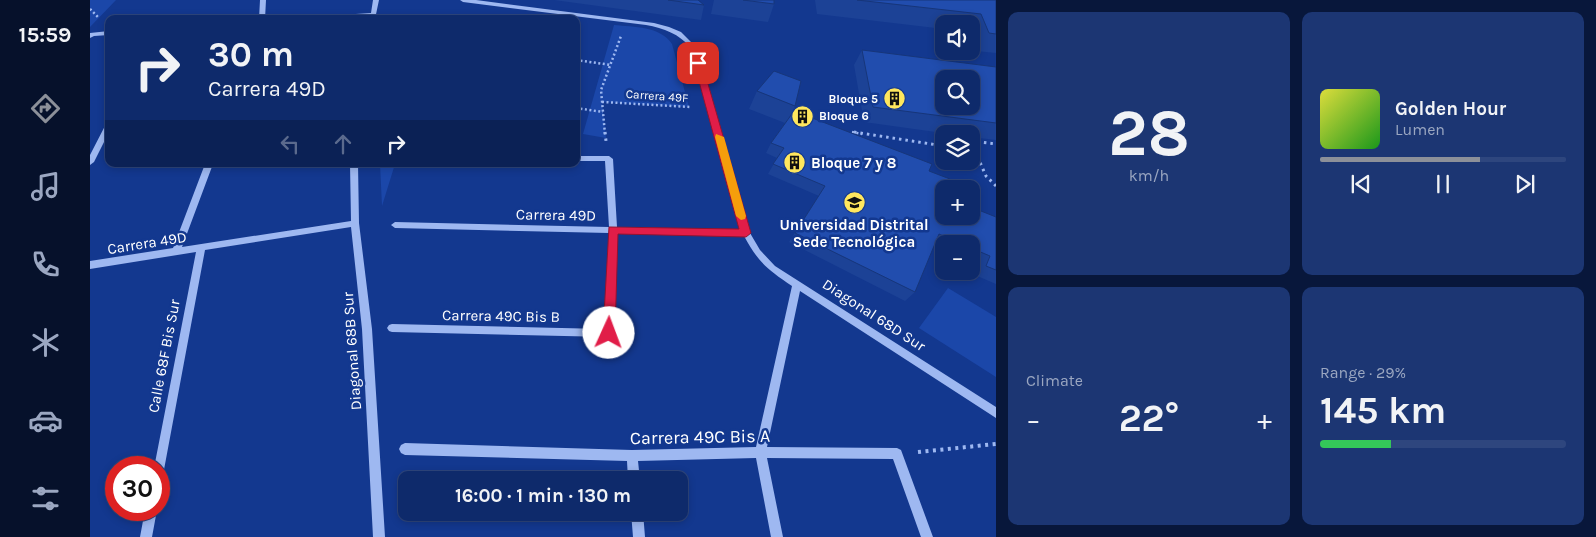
<!DOCTYPE html>
<html lang="en">
<head>
<meta charset="utf-8">
<style>
	body { margin:0; font-family:Karla,sans-serif; background:#1c3673; color:#f1f3f6; height:100vh; display:flex; flex-direction:column; font-size:19px; white-space:nowrap }
	* { box-sizing:border-box; margin:0 }
	p { font-size:16px; color:#9ba7c1 }
	.icon { flex:none; width:28px; height:28px; fill:none; stroke:currentColor; stroke-width:2; stroke-linecap:round; stroke-linejoin:round }
	.map { position:relative; flex:1; overflow:hidden }
	.details { display:flex; flex-direction:column; gap:12px; padding:12px; background:#08173b; width:600px }
	.details>* { flex:none }
	.top-card { position:absolute; left:15px; top:15px; width:475px; height:152px; border-radius:10px; box-shadow:0 2px 8px #0003,0 0 0 1px #2e467e; background:#0e2a6b; color:#f1f3f6; overflow:hidden }
	.fabs { position:absolute; left:845px; top:15px; display:grid; gap:10px }
	.fabs a { display:grid; place-items:center; width:45px; height:45px; border-radius:10px; background:#0e2a6b; box-shadow:0 2px 8px #0003,0 0 0 1px #2e467e; font-size:25px }
	.speed { position:absolute; left:15px; top:456px; display:flex; gap:10px; font-size:25px; font-weight:700; text-align:center }
	.speed>* { display:grid; place-content:center; width:65px; height:65px; border-radius:50%; background:#0e2a6b; box-shadow:0 2px 8px #0003,0 0 0 1px #2e467e; line-height:1 }
	.speed .limit { border:8px solid #d22; background:#fff; color:#111 }
	.pin { position:absolute; display:grid; place-items:center; width:42px; height:42px; color:#fff; margin:-21px; border-radius:10px; box-shadow:0 2px 8px #0006 }
	.me { position:absolute; width:55px; margin:-28px; rotate:2deg; stroke-linejoin:round; filter:drop-shadow(0 0 4px #0008) }
	.turn { display:flex; align-items:center; gap:18px; height:105px; padding:0 20px; font-size:22px }
	.turn .icon { width:65px; height:65px; stroke-width:2.5 }
	.turn b { display:block; font-size:35px; line-height:42px }
	.lanes { display:flex; align-items:center; height:48px; padding:0 20px; background:#0003; justify-content:center; gap:25px; direction:ltr }
	.lanes .off { opacity:.35 }
	.big { font-size:38px; font-weight:700; line-height:1.1 }
	.details .tile { flex:1; display:flex; flex-direction:column; justify-content:center; gap:8px; min-width:0; padding:0 18px; border-radius:10px; background:#1c3673 }
	.details .dial { align-items:center; gap:0 }
	.dial b { font-size:65px; line-height:1 }
	.song { display:flex; align-items:center; gap:15px }
	.cover { width:60px; height:60px; border-radius:8px; background:linear-gradient(135deg,hsl(60 70% 55%),hsl(120 70% 35%)) }
	.played { height:5px; border-radius:2px; background:linear-gradient(90deg,#8c9099 65%,#2e467e 65%) }
	.keys { display:flex; justify-content:space-around; direction:ltr }
	.heat { display:flex; justify-content:space-between; align-items:center; font-size:28px; direction:ltr }
	.charge { height:8px; border-radius:4px; background:linear-gradient(90deg,#34c759 29%,#2e467e 0) }
	.details .tiles { flex:1; display:grid; gap:12px; grid-template-columns:repeat(2,1fr) }
	.trip { position:absolute; left:308px; top:471px; width:290px; height:50px; border-radius:10px; background:#0e2a6b; box-shadow:0 2px 8px #0003,0 0 0 1px #2e467e; font-weight:700; line-height:50px; text-align:center }
	main { display:flex; flex:1; min-height:0 }
	.tab-bar { display:flex; flex-direction:column; width:90px; justify-content:space-around; align-items:center; background:#06112b; color:#9ba7c1 }
	.tab-bar .icon { width:35px; height:35px }
	.tab-bar .current { color:#8c9099 }
	.tab-bar b { font-size:22px; color:#f1f3f6 }
	.map>svg:first-child { display:block }
	.green { fill:#1b47a9 }
	.lines { fill:none; stroke-linecap:round; stroke-linejoin:round }
	.path-far2 { stroke:#9eb8f1; stroke-width:2.5; stroke-dasharray:2 2.5; stroke-linecap:butt }
	.path-far1 { stroke:#9eb8f1; stroke-width:3; stroke-dasharray:2.5 4; stroke-linecap:butt }
	.path { stroke:#9eb8f1; stroke-width:4; stroke-dasharray:3 4.5; stroke-linecap:butt }
	.minor { fill:#9eb8f1; fill-rule:evenodd }
	.wall { fill:#1c4296 }
	.building { fill:#214dae; stroke:#17367a; fill-rule:evenodd }
	.route { fill:#e11d48; stroke:#92132f }
	.slow { fill:#f59e0b }
	.labels { text-anchor:middle; stroke-width:5; stroke-linejoin:round; paint-order:stroke }
	.far-street-label { font-size:12px; fill:#fff; stroke:#13388f }
	.far-poi-label { font-size:12px; font-weight:bold; fill:#fff; stroke:#13388f; text-anchor:end }
	.poi-label { font-size:15px; font-weight:bold; fill:#fff; stroke:#13388f; text-anchor:start }
	.street-label { font-size:15px; fill:#fff; stroke:#13388f }
	.near-street-label { font-size:18px; fill:#fff; stroke:#13388f }
</style>
</head>
<body>
<main>
<nav class="tab-bar">
<b>15:59</b>
<svg class="icon current" aria-label="directions" viewBox="0 0 24 24"><path d="M12 3l9 9-9 9-9-9zM9 14v-3h6M13 9l2 2-2 2"/></svg>
<svg class="icon" aria-label="music" viewBox="0 0 24 24"><path d="M9 18V5l10-2v13"/><circle cx="6" cy="18" r="3"/><circle cx="16" cy="16" r="3"/></svg>
<svg class="icon" aria-label="phone" viewBox="0 0 24 24"><path d="M5 4h4l2 5-3 2q2 4 5 5l2-3 5 2v4C11 20 4 13 5 4z"/></svg>
<svg class="icon" aria-label="climate" viewBox="0 0 24 24"><path d="M12 3v18M4 7l16 10M4 17L20 7"/></svg>
<svg class="icon" aria-label="car" viewBox="0 0 24 24"><path d="M5 17H2v-5l4-1 3-4h7l3 4 3 1v5h-3M9 17h6M6 11h13"/><circle cx="7" cy="17" r="2"/><circle cx="17" cy="17" r="2"/></svg>
<svg class="icon" aria-label="filters" viewBox="0 0 24 24"><path d="M4 7h16M4 17h16"/><circle cx="9" cy="7" r="2"/><circle cx="15" cy="17" r="2"/></svg>
</nav>
<div class="map">
<svg width="906" height="537" viewBox="0 0 906 537">
	<rect width="100%" height="100%" fill="#13388f"/>
	<path class="green" d="M0,0H26L0,27Z
		M524,25C544,27 570,26 582,44L599,107L512,102L516,138L493,134Z
		M290,164H305L292,206Z
		M858,288L906,317V377L829,328Z"/>
	<g class="lines">
		<path class="path-far2" d="M0,9L8,17
			M486,60L521,65
			M512,102L601,107
			M486,108L513,112
			M762,132L772,134
			M515,134L511,90L531,36"/>
		<path class="path-far1" d="M515,132L516,141
			M764,132L854,146
			M881,141L906,144
			M881,141L885,151L881,150
			M885,151L896,176L906,186"/>
		<path class="path" d="M828,452L906,444"/>
		<path class="minor" d="M170,0H176L175,19H169Z
			M283,0H289L285,19H279L280,16L244,19H217L220,17L281,13Z
			M370,0H386L564,23L579,27L591,32L607,48L660,233L670,250L685,266L906,407V418L710,291L677,447L807,448L811,450L843,537H831L803,459L677,458L693,537H681L666,458L548,461L550,480H538L537,461L315,455L311,453L309,449L311,445L315,443L542,450L666,447L702,286C677,269 668,262 654,236L527,233L524,333L522,336L519,337L302,332L299,331L297,328L299,325L302,324L514,329L519,233L305,228L301,225L305,222L519,227L515,161H486V156H519L523,159L527,227L651,230L601,48C589,34 574,28 556,25L373,2Z
			M19,31V35L4,36L0,38V33Z
			M17,122H19V132L4,162L0,165V155Z
			M115,164H123L92,247L261,221L260,164H268L269,223L282,329L295,537H283L272,329L261,227L115,250L73,475L69,477V468H64L106,252L0,269V261L83,248Z
			M55,510H67L62,537H50Z
			M541,512H553L555,537H543Z"/>
	</g>
	<path class="wall" d="M464,0H608L614,5L611,20Z
		M624,0H684V4L678,22L621,14Z
		M725,0H906V53L886,51L881,40V24H854V29L727,14Z
		M772,50L906,67V140L881,137V134H860L774,122L764,65Z
		M667,91L705,106L699,118L839,171L854,189V216L906,217V284L885,275L889,266L881,262V244H854V250L844,246L825,292L815,301L699,242L729,196L678,174L687,158L676,153L681,143L695,123L659,109Z"/>
	<path class="building" d="M578,0H608L614,5Z
		M653,0H684V4Z
		M767,0H906V34L899,33L891,14Z
		M772,50L906,67V123L783,107ZM854,79H881V106H854Z
		M684,71L711,81L705,106L667,91Z
		M704,111L842,164L839,171L860,179L857,189H854V216H881V207L906,217V270L896,266L900,256L881,248V244H872L849,234L825,292L705,233L735,186L683,164L694,148L681,143Z"/>
	<path class="route" d="M608,60L612,63L661,233L656,237L528,234L525,333L519,338L513,333L519,227L649,229L604,63Z"/>
	<path class="slow" d="M626,134L634,137L656,216L655,219L651,220L646,216L625,137Z"/>
	<defs>
		<symbol id="building-disc" viewBox="-11 -11 22 22"><circle r="9.5" fill="#ffe75e" stroke="#13388f"/><path d="M-4-6H4V6H1V3H-1V6H-4ZM-2.5-4.3h1.7v1.8h-1.7ZM.8-4.3h1.7v1.8H.8ZM-2.5-1h1.7V.8h-1.7ZM.8-1h1.7V.8H.8Z" fill="#111"/></symbol>
		<symbol id="university-disc" viewBox="-11 -11 22 22"><circle r="9.5" fill="#ffe75e" stroke="#13388f"/><path d="M0-5L7-2L0 1L-7-2ZM-4 1L0 2.5L4 1V4Q0 6-4 4Z" fill="#111"/></symbol>
	</defs>
	<g fill-rule="evenodd">
		<use href="#building-disc" x="792" y="86" width="25" height="25"/>
		<use href="#building-disc" x="700" y="104" width="25" height="25"/>
		<use href="#building-disc" x="692" y="150" width="25" height="25"/>
		<use href="#university-disc" x="752" y="190" width="25" height="25"/>
	</g>
	<g class="labels">
		<g class="far-street-label">
			<text transform="translate(567 96) rotate(4)" y="4">Carrera 49F</text>
		</g>
		<g class="far-poi-label">
			<text x="788" y="103">Bloque 5</text>
			<text x="729" y="120" text-anchor="start">Bloque 6</text>
		</g>
		<g class="poi-label">
			<text x="721" y="168">Bloque 7 y 8</text>
			<text x="764" y="230" text-anchor="middle">Universidad Distrital<tspan x="764" dy="17">Sede Tecnológica</tspan></text>
		</g>
		<g class="street-label">
			<text transform="translate(466 215) rotate(1)" y="5">Carrera 49D</text>
			<text transform="translate(57 243) rotate(-9)" y="5">Carrera 49D</text>
			<text transform="translate(784 315) rotate(33)" y="5">Diagonal 68D Sur</text>
			<text transform="translate(411 316) rotate(1)" y="5">Carrera 49C Bis B</text>
			<text transform="translate(262 351) rotate(-94)" y="5">Diagonal 68B Sur</text>
			<text transform="translate(74 356) rotate(-79)" y="5">Calle 68F Bis Sur</text>
		</g>
		<g class="near-street-label">
			<text transform="translate(610 437) rotate(-1)" y="6">Carrera 49C Bis A</text>
		</g>
	</g>
</svg>
<div class="fabs">
<a><svg class="icon" aria-label="sound" viewBox="0 0 24 24"><path d="M4 9h4l5-4v14l-5-4H4zM17 9q2 3 0 6"/></svg></a>
<a><svg class="icon" aria-label="search" viewBox="0 0 24 24"><circle cx="10" cy="10" r="6"/><path d="M15 15l6 6"/></svg></a>
<a><svg class="icon" aria-label="layers" viewBox="0 0 24 24"><path d="M12 4l9 5-9 5-9-5zM3 14l9 5 9-5"/></svg></a>
<a>+</a>
<a>−</a>
</div>
<div class="speed"><div class="limit">30</div></div>
<div class="pin" style="left:608px;top:63px;background:#d93025"><svg class="icon" aria-label="arrive" viewBox="0 0 24 24"><path d="M6 21V4h12l-3 4 3 4H6"/></svg></div>
<svg class="me" style="left:519px;top:333px" viewBox="-20 -20 40 40"><circle r="19" fill="#fff"/><path d="M0-13L10 11 0 6-10 11z" fill="#e11d48"/></svg>
<div class="trip">16:00 · 1 min · 130 m</div>
<div class="top-card">
<div class="turn"><svg class="icon" aria-label="right" viewBox="0 0 24 24"><path d="M7 20v-9h11M14 6l5 5-5 5"/></svg><div><b>30 m</b>Carrera 49D</div></div>
<div class="lanes"><svg class="icon off" aria-label="left" viewBox="0 0 24 24"><path d="M17 20v-9H6M10 6l-5 5 5 5"/></svg><svg class="icon off" aria-label="ahead" viewBox="0 0 24 24"><path d="M12 20V5M6 11l6-6 6 6"/></svg><svg class="icon" aria-label="right" viewBox="0 0 24 24"><path d="M7 20v-9h11M14 6l5 5-5 5"/></svg></div>
</div>
</div>
<section class="details">
<div class="tiles">
<div class="tile dial"><b>28</b><p>km/h</p></div>
<div class="tile">
<div class="song"><i class="cover"></i><div><b>Golden Hour</b><p>Lumen</p></div></div>
<div class="played"></div>
<div class="keys"><svg class="icon" aria-label="previous" viewBox="0 0 24 24"><path d="M18 5L8 12l10 7zM5 5v14"/></svg><svg class="icon" aria-label="pause" viewBox="0 0 24 24"><path d="M8 5v14M16 5v14"/></svg><svg class="icon" aria-label="next" viewBox="0 0 24 24"><path d="M6 5l10 7-10 7zM19 5v14"/></svg></div>
</div>
<div class="tile"><p>Climate</p>
<div class="heat"><a>−</a><b class="big">22°</b><a>+</a></div>
</div>
<div class="tile"><p>Range · 29%</p><b class="big">145 km</b><div class="charge"></div></div>
</div>
</section>
</main>
</body>
</html>
